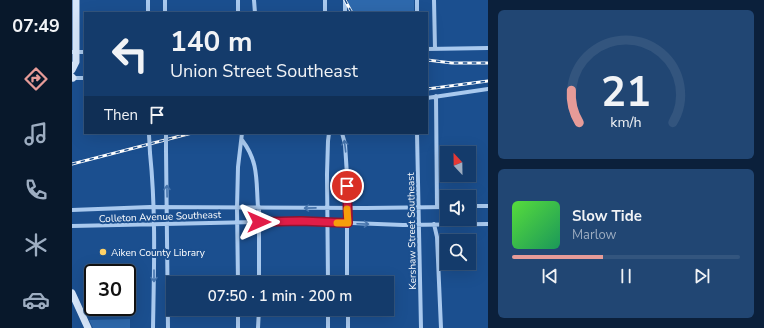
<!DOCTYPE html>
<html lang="en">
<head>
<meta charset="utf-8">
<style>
	body { margin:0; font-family:"Nunito Sans",sans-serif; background:#214673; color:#f1f3f6; height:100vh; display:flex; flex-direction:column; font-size:15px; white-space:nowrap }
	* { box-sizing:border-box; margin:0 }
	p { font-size:13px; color:#9dadc1 }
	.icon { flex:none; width:22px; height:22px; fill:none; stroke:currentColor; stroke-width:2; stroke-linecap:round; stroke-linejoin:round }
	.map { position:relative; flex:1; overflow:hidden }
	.details { display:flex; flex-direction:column; gap:10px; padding:10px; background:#0b203b; width:276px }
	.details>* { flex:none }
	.banner { position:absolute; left:12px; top:12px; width:344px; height:122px; border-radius:0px; box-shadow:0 4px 16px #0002,0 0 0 1px #33557e; background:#143b6b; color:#f1f3f6; overflow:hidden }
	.needle { width:26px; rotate:338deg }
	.tools { position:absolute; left:368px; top:146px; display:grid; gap:8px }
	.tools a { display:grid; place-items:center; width:36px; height:36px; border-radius:0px; background:#143b6b; box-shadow:0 4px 16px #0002,0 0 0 1px #33557e; font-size:20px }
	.speed { position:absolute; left:12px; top:264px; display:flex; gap:8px; font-size:20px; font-weight:700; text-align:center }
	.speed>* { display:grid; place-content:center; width:52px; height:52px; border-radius:50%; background:#143b6b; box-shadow:0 4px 16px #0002,0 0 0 1px #33557e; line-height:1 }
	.speed .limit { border:2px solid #111; border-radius:6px; background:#fff; color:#111 }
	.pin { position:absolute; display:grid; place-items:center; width:34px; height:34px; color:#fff; margin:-17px; border:2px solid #fff; border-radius:50%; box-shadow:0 1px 4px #0007 }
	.me { position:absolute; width:44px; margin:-22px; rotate:90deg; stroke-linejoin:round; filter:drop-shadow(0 0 3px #0008) }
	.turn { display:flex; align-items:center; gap:14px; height:84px; padding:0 20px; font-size:18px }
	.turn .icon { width:52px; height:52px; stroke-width:2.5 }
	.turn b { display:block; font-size:28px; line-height:34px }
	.then { display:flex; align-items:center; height:38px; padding:0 20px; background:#0003; gap:8px; font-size:15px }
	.details .card { flex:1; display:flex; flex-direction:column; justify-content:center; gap:6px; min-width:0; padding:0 14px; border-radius:6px; background:#214673 }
	.details .dial { align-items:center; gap:0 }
	.dial svg { height:104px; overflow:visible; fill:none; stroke:#33557e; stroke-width:7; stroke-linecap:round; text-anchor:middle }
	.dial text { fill:#f1f3f6; stroke:none }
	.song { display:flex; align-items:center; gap:12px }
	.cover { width:48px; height:48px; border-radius:6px; background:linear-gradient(135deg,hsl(110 70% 55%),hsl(150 70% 35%)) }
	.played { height:4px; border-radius:2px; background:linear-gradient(90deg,#e69b98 40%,#33557e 40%) }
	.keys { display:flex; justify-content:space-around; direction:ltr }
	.trip { position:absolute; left:94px; top:276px; width:228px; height:40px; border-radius:0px; background:#143b6b; box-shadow:0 4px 16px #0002,0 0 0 1px #33557e; font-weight:600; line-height:40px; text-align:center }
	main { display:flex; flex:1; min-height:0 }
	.dock { display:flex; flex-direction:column; width:72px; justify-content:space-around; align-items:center; background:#08182b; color:#9dadc1 }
	.dock .icon { width:28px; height:28px }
	.dock .on { color:#e69b98 }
	.dock b { font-size:18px; color:#f1f3f6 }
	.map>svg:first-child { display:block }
	.park { fill:#2e69ad }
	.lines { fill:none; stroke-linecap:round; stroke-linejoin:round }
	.street { stroke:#a9c9ee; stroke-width:4 }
	.secondary { stroke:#d6e6fa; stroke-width:7 }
	.rail-casing { stroke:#fff; stroke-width:3 }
	.rail { stroke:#1b4f8f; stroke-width:1.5; stroke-dasharray:4.5; stroke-linecap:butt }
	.street-bridge { stroke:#a9c9ee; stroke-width:4 }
	.oneway { stroke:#4674ac }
	.route-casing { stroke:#92132f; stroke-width:10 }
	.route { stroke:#e11d48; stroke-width:7 }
	.slow { stroke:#f59e0b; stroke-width:7 }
	.poi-dot { fill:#ffd166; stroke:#1b4f8f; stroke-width:1.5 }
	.labels { text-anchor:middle; stroke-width:4; stroke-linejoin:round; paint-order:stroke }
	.street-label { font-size:10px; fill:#fff; stroke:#1b4f8f }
	.poi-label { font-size:10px; fill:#fff; stroke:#1b4f8f; text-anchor:start }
</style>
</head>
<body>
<main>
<nav class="dock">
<b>07:49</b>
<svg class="icon on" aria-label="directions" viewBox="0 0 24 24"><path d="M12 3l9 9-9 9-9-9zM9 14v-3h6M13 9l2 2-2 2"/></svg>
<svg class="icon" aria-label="music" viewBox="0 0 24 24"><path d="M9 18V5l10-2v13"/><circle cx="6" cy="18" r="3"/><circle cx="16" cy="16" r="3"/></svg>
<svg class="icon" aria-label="phone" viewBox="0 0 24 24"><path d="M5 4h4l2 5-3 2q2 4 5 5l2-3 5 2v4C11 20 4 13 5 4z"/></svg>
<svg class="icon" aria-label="climate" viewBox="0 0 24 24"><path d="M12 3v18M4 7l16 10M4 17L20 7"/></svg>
<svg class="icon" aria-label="car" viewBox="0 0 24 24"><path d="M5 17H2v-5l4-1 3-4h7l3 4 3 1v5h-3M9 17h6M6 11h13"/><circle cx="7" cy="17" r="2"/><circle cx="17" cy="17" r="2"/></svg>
</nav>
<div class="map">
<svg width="416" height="328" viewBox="0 0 416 328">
	<rect width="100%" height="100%" fill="#1b4f8f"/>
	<path class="park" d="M276,0H342V13H276Z
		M58,319V328H21L17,320Z"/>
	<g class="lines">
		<path class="street" d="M76,0V13
			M93,0V13
			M166,0V13
			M182,0L183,13
			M273,0V13
			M345,0V13
			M362,0L363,49
			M253,13V0
			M355,49L416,48
			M0,52H13
			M0,78H13
			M364,96L365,207
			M355,98L416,89
			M270,133L273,144L275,175V283
			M345,133L349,328
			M170,140C187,162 184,181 186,207
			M94,149L96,328
			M78,153C84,211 82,270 81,328
			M397,206H416
			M0,210L78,207L294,208L375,207
			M362,224L365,237L369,328
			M0,226L229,221L331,225L416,224
			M166,283L165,208L166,167L170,133
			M187,283V207
			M256,283L255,174L256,141L257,133
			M166,309V328
			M256,309V328
			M276,309V328
			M186,328L187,309"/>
		<path class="secondary" d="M0,70L4,62V0
			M0,77L1,78
			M0,293L16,328"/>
		<defs>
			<path id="rail" d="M273,0L280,13
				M355,60L380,63H416
				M355,89L416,81
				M0,164L120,133"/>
		</defs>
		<use href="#rail" class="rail-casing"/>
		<use href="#rail" class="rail"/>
		<path class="street-bridge" d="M94,133V149
			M77,135L78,153"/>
	</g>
	<defs><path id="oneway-shaft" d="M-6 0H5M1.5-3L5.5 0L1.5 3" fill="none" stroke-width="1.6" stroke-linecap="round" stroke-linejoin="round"/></defs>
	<g class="oneway">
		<use href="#oneway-shaft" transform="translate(273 146) rotate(-97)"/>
		<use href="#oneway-shaft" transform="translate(95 191) rotate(-91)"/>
		<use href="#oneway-shaft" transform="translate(238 208) rotate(179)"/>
		<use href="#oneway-shaft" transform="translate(291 224) rotate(2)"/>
		<use href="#oneway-shaft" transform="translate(82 276) rotate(90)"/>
	</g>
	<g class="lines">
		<defs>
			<path id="route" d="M187,222L229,221L276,223L275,186"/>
		</defs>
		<use href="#route" class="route-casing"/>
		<use href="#route" class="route"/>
		<path class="slow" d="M265,223H276L275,209"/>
	</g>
	<circle class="poi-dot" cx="31" cy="252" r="4"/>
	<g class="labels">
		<g class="street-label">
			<text transform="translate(88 216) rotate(-2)" y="4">Colleton Avenue Southeast</text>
			<text transform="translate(339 231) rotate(-91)" y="4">Kershaw Street Southeast</text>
		</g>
		<g class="poi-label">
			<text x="39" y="256">Aiken County Library</text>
		</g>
	</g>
</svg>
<div class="tools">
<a><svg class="needle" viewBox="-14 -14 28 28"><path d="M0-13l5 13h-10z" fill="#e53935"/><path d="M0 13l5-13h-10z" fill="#9dadc1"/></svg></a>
<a><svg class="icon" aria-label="sound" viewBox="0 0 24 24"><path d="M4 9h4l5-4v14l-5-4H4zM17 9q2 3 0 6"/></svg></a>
<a><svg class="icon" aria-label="search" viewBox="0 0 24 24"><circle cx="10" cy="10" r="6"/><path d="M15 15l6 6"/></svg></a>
</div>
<div class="speed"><div class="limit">30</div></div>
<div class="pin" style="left:275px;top:186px;background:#d93025"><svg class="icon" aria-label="arrive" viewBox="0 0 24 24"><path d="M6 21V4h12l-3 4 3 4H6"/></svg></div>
<svg class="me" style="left:187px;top:222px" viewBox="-20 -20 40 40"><path d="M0-17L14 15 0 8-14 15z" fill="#e11d48" stroke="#fff" stroke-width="4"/></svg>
<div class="trip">07:50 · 1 min · 200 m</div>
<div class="banner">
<div class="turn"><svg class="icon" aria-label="left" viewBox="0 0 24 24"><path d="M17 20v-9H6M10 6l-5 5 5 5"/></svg><div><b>140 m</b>Union Street Southeast</div></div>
<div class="then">Then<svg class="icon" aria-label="arrive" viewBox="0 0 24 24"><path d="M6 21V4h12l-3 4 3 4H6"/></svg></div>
</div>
</div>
<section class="details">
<div class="card dial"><svg viewBox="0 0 100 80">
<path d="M14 69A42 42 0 1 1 86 69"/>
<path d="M14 69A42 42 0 0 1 8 44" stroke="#e69b98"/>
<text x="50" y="56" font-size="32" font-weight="700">21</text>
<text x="50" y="72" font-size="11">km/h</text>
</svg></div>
<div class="card">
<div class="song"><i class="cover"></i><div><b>Slow Tide</b><p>Marlow</p></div></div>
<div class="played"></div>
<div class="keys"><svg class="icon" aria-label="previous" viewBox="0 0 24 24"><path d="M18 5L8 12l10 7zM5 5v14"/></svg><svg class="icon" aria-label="pause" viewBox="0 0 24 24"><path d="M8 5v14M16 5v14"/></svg><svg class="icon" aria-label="next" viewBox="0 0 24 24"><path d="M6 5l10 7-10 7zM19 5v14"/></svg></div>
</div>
</section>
</main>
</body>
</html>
